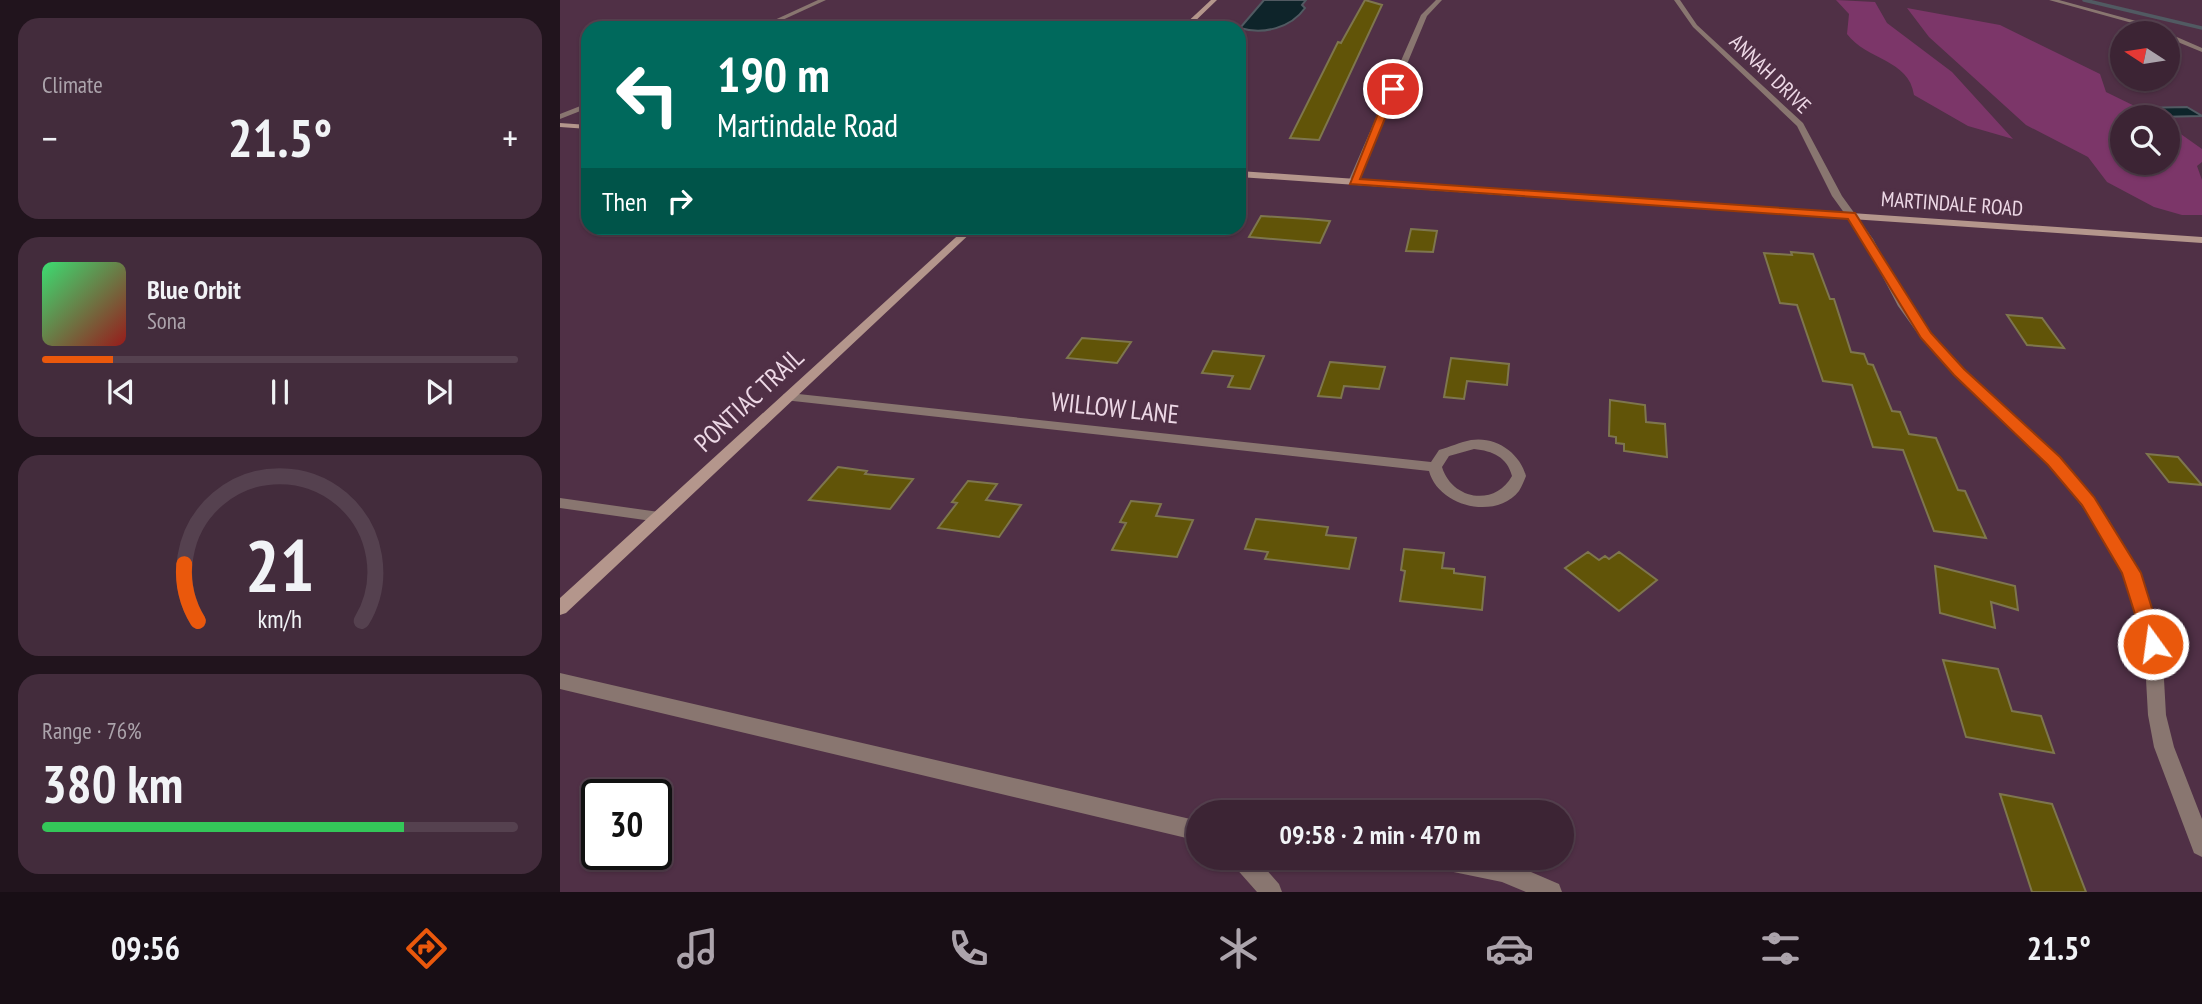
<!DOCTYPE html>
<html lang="en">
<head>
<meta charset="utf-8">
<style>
	body { margin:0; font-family:"PT Sans Narrow",sans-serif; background:#432c3c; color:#f1f3f6; height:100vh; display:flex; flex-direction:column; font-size:26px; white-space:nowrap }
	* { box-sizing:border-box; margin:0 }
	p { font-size:23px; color:#aca4ac }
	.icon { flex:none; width:38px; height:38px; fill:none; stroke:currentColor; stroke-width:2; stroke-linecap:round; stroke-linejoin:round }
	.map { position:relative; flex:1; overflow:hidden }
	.details { display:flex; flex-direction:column; gap:18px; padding:18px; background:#21141d; width:560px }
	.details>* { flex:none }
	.hud { position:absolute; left:21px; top:21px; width:665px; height:214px; border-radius:21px; box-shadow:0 2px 5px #0004,0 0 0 2px #55414f; background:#00695c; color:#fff; overflow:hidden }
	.needle { width:46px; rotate:282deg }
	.buttons { position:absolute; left:1550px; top:21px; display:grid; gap:14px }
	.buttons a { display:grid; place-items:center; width:70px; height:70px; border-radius:50%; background:#3c2434; box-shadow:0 2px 5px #0004,0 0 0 2px #55414f; font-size:35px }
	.speed { position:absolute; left:21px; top:779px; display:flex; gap:14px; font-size:35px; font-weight:700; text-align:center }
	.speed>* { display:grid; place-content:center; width:91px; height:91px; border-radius:50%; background:#3c2434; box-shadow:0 2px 5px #0004,0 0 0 2px #55414f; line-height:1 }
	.speed .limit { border:4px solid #111; border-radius:10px; background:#fff; color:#111 }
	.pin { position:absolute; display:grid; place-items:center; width:60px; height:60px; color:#fff; margin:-30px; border:4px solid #fff; border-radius:50%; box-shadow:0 2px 7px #0007 }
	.me { position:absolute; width:77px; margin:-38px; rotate:346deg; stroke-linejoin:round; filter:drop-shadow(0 0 5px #0008) }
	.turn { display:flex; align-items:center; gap:24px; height:147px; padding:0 21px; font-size:32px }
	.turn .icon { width:91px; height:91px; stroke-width:2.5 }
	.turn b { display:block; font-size:49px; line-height:60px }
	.then { display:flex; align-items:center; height:66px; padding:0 21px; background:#0003; gap:14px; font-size:26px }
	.big { font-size:52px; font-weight:700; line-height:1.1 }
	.details .widget { flex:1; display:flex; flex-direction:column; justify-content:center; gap:10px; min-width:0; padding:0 24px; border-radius:21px; background:#432c3c }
	.details .dial { align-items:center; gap:0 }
	.dial svg { height:182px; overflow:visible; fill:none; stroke:#55414f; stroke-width:7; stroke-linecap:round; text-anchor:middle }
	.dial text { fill:#f1f3f6; stroke:none }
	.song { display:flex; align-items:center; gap:21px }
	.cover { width:84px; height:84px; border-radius:10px; background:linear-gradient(135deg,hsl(140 70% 55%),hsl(0 70% 35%)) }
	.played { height:7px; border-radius:4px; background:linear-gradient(90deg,#ea580c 15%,#55414f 15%) }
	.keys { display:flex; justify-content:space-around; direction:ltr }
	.heat { display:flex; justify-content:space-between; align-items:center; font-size:38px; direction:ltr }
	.charge { height:10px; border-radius:5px; background:linear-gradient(90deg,#34c759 76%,#55414f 0) }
	.trip { position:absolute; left:626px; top:800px; width:388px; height:70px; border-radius:35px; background:#3c2434; box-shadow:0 2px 5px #0004,0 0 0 2px #55414f; font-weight:700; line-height:70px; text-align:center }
	.menu { display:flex; height:112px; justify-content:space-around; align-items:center; background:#180e15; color:#aca4ac }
	.menu .icon { width:49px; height:49px }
	.menu .current { color:#ea580c }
	.menu b { font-size:32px; color:#f1f3f6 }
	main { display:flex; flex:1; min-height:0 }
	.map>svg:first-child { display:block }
	.green { fill:#7c3669 }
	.water { fill:#0e242a; stroke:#515a62; stroke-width:2 }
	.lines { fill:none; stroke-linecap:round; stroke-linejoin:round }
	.stream { stroke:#515a62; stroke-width:3.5 }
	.building { fill:#615408; stroke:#7e764e; stroke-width:2 }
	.lane { fill:#897670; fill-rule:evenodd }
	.street { fill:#897670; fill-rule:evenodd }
	.secondary { fill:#b4968c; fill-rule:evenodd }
	.route { fill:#ea580c; stroke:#983908; stroke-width:2 }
	.labels { text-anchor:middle; stroke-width:7; stroke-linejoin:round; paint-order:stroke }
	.far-street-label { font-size:21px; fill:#edd8e6; stroke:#503046 }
	.street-label { font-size:26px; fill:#edd8e6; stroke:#503046 }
</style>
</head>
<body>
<main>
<section class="details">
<div class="widget"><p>Climate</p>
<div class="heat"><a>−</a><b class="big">21.5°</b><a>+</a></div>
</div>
<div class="widget">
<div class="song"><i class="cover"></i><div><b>Blue Orbit</b><p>Sona</p></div></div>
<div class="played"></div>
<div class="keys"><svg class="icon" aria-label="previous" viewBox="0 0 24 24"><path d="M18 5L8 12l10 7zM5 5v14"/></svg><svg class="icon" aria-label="pause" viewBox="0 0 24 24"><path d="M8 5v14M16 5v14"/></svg><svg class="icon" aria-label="next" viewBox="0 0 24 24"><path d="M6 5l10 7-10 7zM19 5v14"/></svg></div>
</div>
<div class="widget dial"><svg viewBox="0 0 100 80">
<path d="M14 69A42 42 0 1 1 86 69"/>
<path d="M14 69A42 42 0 0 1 8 44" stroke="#ea580c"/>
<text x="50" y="56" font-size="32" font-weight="700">21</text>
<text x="50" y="72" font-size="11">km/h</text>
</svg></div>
<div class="widget"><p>Range · 76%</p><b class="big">380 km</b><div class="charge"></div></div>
</section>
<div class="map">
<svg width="1642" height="892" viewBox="0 0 1642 892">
	<rect width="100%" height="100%" fill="#503046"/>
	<path class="green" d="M1276,0L1315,2L1327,23L1392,72L1453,139L1408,126L1354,95C1349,59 1306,60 1287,34L1289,14Z
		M1347,8L1440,25L1540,74L1546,92L1597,117H1563V163H1608V125L1642,149V162L1637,166L1642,180V215H1622L1594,207L1547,182L1528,157L1466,125L1369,37Z"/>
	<path class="water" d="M704,0H746L742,5L745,8C731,28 703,35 680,28Z
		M1627,107L1642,116L1597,117L1578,108Z"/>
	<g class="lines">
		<path class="stream" d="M1524,0L1642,28"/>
	</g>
	<path class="building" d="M805,0L822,5L759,140L730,138L778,42L781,43Z
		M701,216L748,219L770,221L760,243L689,237Z
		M851,229L877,231L873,252L846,251Z
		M1231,252L1253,254L1270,299H1274L1291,352L1304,354L1308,364L1313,365L1332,411L1340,412L1349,434L1376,438L1398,490L1405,491L1426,538L1374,531L1343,450L1313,447L1292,385L1263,381L1237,305L1220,303L1204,253L1232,255Z
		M1447,315L1482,318L1504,348L1467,345Z
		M522,338L571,342L557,363L507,358Z
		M653,351L704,356L690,389L668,387L673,376L642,373Z
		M891,358L949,364L947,385L907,381L904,399L884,397Z
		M770,362L825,367L819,389L784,386L781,398L758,396Z
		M1050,400L1085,405L1086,422L1105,424L1107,457L1064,451V444L1056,443V437L1049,436Z
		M1587,454L1618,457L1642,485L1609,482Z
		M278,467L307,471L305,474L353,479L330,509L249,500Z
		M408,481L437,484L426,500L461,505L439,537L378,528L397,503L392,502Z
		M571,501L601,504L596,516L633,520L617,557L552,550L566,523L560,522Z
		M696,519L768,527L766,535L796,538L789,569L705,559L708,552L685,549Z
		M844,549L884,553L882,568L894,569V573L925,577L922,610L840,601L845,571L841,570Z
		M1028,552L1039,560L1045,556L1049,559L1059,552L1097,580L1059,611L1005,568Z
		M1375,566L1455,586L1458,610L1431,602L1435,628L1380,613Z
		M1383,660L1438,669L1452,711L1481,716L1494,753L1406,737Z
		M1440,794L1492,804L1526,892H1472Z"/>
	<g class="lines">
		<path class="lane" d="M0,673L639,821V841L0,689Z
			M671,858H696L719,884L722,892H697L674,866Z
			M868,858H930L943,860L999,884L1002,892H966L942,882L879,869L871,866Z"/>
		<path class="street" d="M258,0H266L205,28H197Z
			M876,0H882L867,16L798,182L790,184L788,182L861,15Z
			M1114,0H1120L1137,25L1243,123L1282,196L1313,239L1349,305L1369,332L1403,369L1499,458L1549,520L1579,573L1596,618L1602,644L1606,715L1614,747L1642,819V857L1634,853L1594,747L1588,715L1584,644L1578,618L1563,573L1538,527L1489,464L1395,375L1361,338L1338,306L1303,239L1272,196L1237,126L1133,27Z
			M1489,0H1499L1587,24L1642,48V52L1608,38V33H1598L1583,26Z
			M28,103V108L0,119V114Z
			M229,393L871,462L879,450C890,447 900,442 911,440C936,436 960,453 966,476C964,481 962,486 959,491C935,521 878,506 869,471L224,400L222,397L224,394ZM914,449C933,451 947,457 952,476C935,507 892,500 882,467L889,456Z
			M0,498L99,512L104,513L107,517L104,521L99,522L0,508Z"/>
		<path class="secondary" d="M651,0H657L628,28H621Z
			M0,123L28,125V129L0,127Z
			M679,171L1642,237V243L679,177Z
			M406,228H416L6,613L0,615V598Z"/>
	</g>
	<path class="route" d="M833,86L837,89L800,179L1295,213L1371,333L1404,369L1500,457L1534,497L1581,573L1603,644L1600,649H1586L1562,573L1522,505L1488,465L1394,375L1361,338L1288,219L790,184L828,89Z"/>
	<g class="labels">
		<g class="far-street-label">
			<text transform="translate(1210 74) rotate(44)" y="7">ANNAH DRIVE</text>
			<text transform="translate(1392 204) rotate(4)" y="7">MARTINDALE ROAD</text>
		</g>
		<g class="street-label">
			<text transform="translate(189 400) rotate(-43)" y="9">PONTIAC TRAIL</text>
			<text transform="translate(555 408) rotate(6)" y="9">WILLOW LANE</text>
		</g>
	</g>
</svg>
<div class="buttons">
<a><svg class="needle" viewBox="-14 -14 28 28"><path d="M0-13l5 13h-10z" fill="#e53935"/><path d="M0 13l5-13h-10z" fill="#aca4ac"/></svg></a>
<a><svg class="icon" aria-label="search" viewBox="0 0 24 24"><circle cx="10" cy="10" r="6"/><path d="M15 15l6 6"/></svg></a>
</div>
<div class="speed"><div class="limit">30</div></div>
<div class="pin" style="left:833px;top:89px;background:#d93025"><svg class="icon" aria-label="arrive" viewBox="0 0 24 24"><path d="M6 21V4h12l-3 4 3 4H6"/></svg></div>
<svg class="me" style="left:1593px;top:644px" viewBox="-20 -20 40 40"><circle r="17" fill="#ea580c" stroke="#fff" stroke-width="3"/><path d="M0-11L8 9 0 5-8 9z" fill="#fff"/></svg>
<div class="trip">09:58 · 2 min · 470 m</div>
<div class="hud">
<div class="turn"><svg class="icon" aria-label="left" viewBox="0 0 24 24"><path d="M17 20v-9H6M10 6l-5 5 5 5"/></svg><div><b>190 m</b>Martindale Road</div></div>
<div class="then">Then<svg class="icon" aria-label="right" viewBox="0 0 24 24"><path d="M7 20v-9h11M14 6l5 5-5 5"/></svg></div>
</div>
</div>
</main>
<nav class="menu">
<b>09:56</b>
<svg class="icon current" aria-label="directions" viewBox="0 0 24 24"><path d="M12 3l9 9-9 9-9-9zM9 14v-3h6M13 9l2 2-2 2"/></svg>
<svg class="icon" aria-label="music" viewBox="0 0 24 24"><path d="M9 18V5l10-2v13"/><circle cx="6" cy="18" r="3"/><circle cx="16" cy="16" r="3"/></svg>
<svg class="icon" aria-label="phone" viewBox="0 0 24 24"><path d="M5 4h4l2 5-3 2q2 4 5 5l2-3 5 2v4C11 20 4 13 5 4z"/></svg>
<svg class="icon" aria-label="climate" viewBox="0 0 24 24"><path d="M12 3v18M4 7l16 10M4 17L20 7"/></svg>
<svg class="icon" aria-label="car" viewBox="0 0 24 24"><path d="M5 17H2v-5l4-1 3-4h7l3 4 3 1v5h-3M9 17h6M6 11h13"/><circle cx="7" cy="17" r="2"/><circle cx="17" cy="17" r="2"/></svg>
<svg class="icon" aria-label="filters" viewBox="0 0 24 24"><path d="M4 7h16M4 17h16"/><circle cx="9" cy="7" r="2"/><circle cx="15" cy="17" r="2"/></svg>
<b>21.5°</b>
</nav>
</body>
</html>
